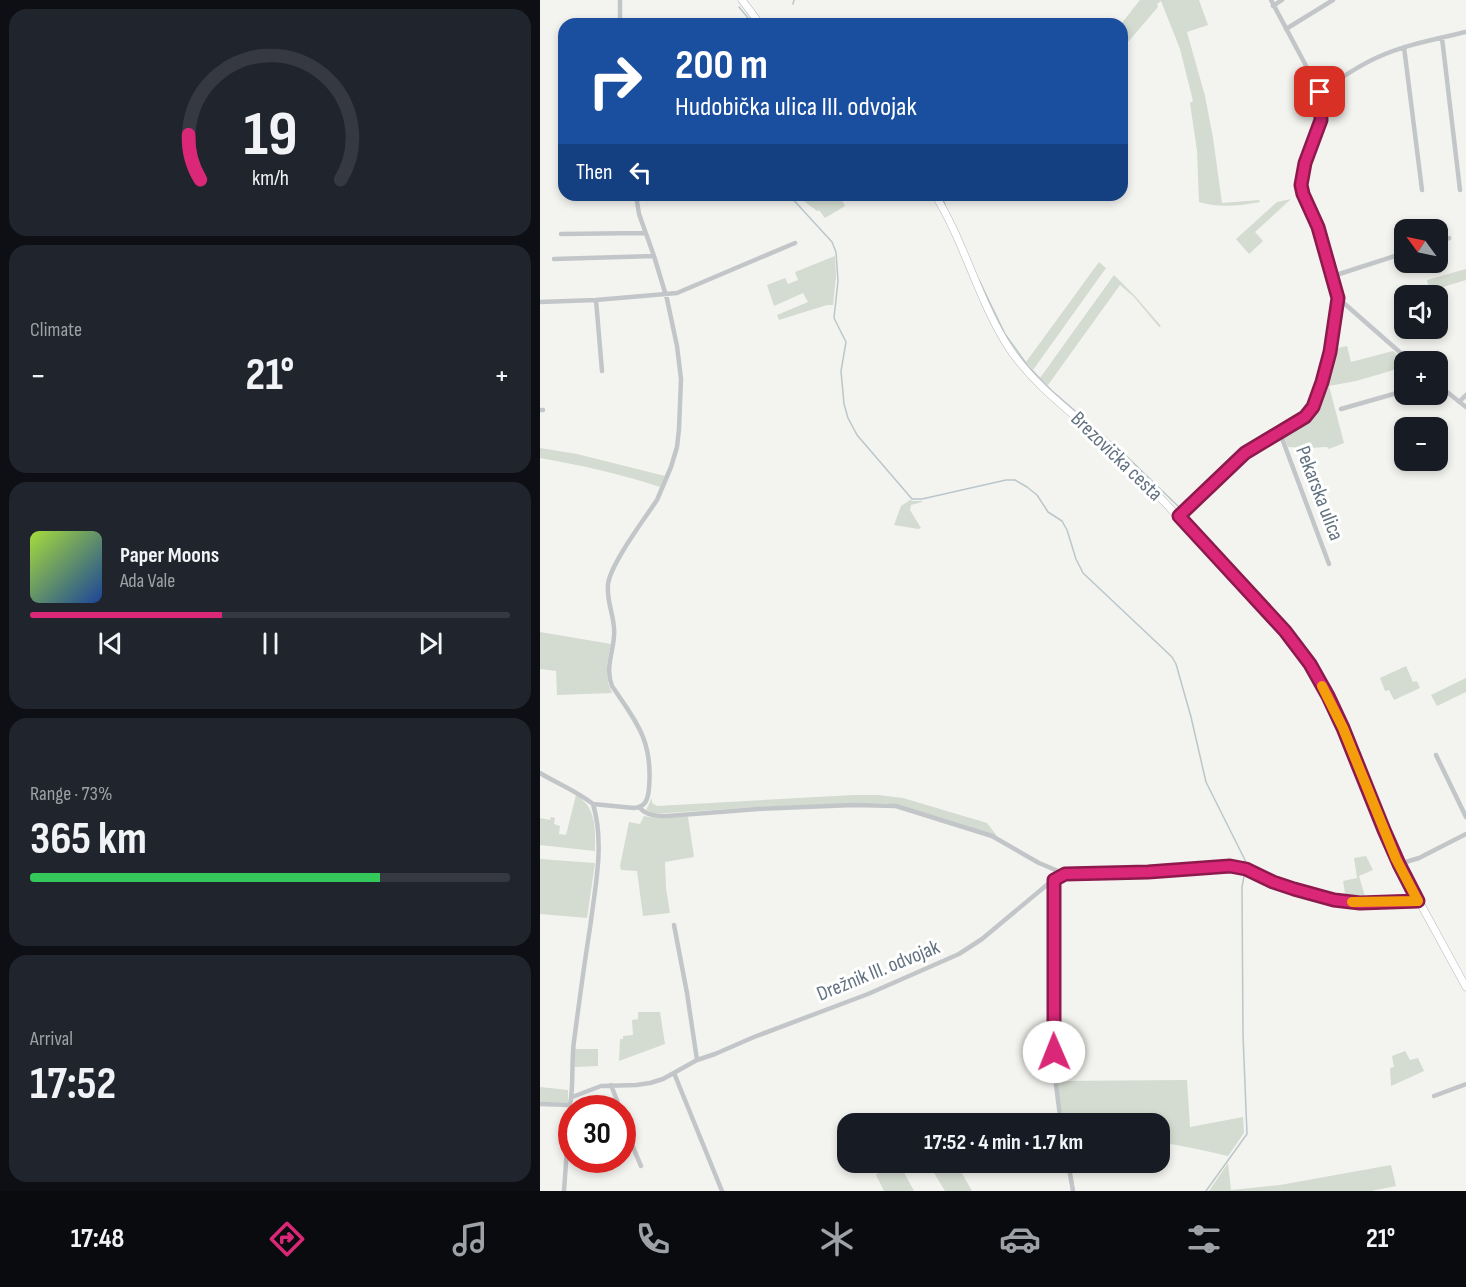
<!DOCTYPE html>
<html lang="en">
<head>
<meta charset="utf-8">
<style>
	body { margin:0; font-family:"Sofia Sans Condensed",sans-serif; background:#20242c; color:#f1f3f6; height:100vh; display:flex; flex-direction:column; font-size:22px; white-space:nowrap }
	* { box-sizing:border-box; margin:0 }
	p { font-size:20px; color:#9ea1a6 }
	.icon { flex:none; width:33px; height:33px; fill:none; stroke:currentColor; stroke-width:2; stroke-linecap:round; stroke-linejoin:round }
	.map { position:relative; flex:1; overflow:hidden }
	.sheet { display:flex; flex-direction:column; gap:9px; padding:9px; background:#0d0f14; width:540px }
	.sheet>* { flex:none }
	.guide { position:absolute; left:18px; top:18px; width:570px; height:183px; border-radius:18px; box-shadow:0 3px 9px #0003; background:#1a4fa0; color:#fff; overflow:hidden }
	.needle { width:39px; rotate:303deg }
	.buttons { position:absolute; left:854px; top:219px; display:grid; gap:12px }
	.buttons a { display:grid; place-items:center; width:54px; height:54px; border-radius:12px; background:#171b24; box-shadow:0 3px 9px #0003; font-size:30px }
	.speed { position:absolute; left:18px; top:1095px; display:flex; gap:12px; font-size:30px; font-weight:700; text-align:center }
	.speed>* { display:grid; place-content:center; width:78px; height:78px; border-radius:50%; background:#171b24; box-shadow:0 3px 9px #0003; line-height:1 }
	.speed .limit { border:9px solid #d22; background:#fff; color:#111 }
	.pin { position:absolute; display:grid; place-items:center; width:51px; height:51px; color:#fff; margin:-26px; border-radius:12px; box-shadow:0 3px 9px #0006 }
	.me { position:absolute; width:66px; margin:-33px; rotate:359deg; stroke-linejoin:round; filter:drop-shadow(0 0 4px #0008) }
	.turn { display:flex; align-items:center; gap:21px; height:126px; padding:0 18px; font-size:27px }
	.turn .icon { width:78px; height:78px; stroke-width:2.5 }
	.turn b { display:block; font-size:42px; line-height:51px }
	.then { display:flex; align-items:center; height:57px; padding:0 18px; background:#0003; gap:12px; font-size:22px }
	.big { font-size:45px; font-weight:700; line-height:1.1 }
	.sheet .card { flex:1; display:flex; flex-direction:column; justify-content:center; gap:9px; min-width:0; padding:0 21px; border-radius:18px; background:#20242c }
	.sheet .dial { align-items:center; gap:0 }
	.dial svg { height:156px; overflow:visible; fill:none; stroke:#363941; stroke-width:7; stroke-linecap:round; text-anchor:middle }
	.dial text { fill:#f1f3f6; stroke:none }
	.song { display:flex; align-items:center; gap:18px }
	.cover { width:72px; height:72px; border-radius:9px; background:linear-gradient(135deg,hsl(80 70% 55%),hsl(220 70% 35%)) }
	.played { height:6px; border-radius:3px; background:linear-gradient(90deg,#db2777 40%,#363941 40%) }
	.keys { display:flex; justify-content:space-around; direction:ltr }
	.heat { display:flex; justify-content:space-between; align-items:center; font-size:33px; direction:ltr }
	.charge { height:9px; border-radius:4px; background:linear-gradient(90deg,#34c759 73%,#363941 0) }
	.trip { position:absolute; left:297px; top:1113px; width:333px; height:60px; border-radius:18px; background:#171b24; box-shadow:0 3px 9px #0003; font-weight:700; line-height:60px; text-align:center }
	.tab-bar { display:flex; height:96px; justify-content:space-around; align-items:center; background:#090b0e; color:#9ea1a6 }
	.tab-bar .icon { width:42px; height:42px }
	.tab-bar .selected { color:#db2777 }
	.tab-bar b { font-size:27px; color:#f1f3f6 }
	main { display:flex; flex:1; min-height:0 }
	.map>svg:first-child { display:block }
	.green { fill:#d4dbd0 }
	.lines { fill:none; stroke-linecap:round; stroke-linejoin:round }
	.stream { stroke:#bbc6cb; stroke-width:1.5 }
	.secondary-casing { stroke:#b5b9bd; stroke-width:8 }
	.minor { stroke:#c3c6c9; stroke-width:4.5 }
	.secondary { stroke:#fff; stroke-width:7 }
	.route-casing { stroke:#8e194d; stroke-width:15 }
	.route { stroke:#db2777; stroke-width:10 }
	.slow { stroke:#f59e0b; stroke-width:10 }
	.labels { text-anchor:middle; stroke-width:6; stroke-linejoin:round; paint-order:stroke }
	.street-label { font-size:21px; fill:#627281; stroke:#fff }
</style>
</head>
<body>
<main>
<section class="sheet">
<div class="card dial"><svg viewBox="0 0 100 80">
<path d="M14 69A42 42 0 1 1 86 69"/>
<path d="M14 69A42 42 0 0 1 8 46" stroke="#db2777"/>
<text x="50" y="56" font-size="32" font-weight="700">19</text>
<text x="50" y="72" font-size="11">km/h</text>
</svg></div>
<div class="card"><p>Climate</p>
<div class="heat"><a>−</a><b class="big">21°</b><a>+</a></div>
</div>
<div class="card">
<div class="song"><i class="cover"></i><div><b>Paper Moons</b><p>Ada Vale</p></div></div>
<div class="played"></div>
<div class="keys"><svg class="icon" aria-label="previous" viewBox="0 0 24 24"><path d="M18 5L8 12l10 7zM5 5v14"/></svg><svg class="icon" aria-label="pause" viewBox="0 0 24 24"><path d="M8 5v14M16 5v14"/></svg><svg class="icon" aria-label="next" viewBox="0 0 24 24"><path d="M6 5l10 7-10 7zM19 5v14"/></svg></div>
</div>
<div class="card"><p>Range · 73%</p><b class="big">365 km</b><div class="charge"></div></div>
<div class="card"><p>Arrival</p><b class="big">17:52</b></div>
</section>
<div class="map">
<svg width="926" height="1191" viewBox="0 0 926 1191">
	<rect width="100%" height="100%" fill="#f3f4ef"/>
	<path class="green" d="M600,0H659L668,25L647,32L665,96L673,138L682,203L719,200L720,202C699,206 679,208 659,202L657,151L650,103L653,101L640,49L621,1L617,4L618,7L582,49V24H581Z
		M265,195H299L305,206L285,218L279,210L277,211L260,198Z
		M751,199L715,232L723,241L709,254L696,239L737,202Z
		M295,256L296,277L293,305H287L239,320L237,315L268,302L263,293L234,306L227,285L245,278L248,284L258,280L255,272Z
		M559,262L566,268L493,370L486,362Z
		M926,269V280L890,291L887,280Z
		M574,275L595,296L621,326L619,327L594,297L580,285L508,385L500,378Z
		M807,346L811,362L853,351L865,361L864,362V367L816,381L789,386L804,443L789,449L787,447L768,448L748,447L744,437L745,434C752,428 762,425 769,417C783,403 788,368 794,349Z
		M0,448L37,454L125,476L120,487C81,474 40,465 0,458Z
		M370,500L373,501H382V502L371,505L370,510L381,528L378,529L354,525L361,506Z
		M0,632L71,644C67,662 64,677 72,693L17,695L16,671L0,669Z
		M866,666L873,682L877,681L880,688L854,700L849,690L845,691L840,678Z
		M926,678V692L897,706L891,695Z
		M36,795C57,808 55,828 55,851L0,845V818L10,820L11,817L15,818L14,824L20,826L19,834L26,835Z
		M313,795H338L363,798L447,823L457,836L369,808L345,803L218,807L127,813H113L106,810L112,798V803L117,806Z
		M104,816L115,818L148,817L154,857L125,862L126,888L130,913L103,916L97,871L81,870L80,866L89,822L100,824Z
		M826,856L833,870L819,876L826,900L806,899L803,881L817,878L814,858Z
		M0,859L55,863L47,918L0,914Z
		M98,1012H120L125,1044L79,1061L80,1039H83V1036L93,1035L92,1020L98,1019Z
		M35,1049H58V1066L34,1067Z
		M865,1051L870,1060L878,1058L884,1071L851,1086L850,1068L854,1067L852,1056Z
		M647,1080L650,1127L703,1117L704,1133L688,1156L657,1149L620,1142V1124L523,1123L517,1081Z
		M0,1087L28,1090V1103L0,1102Z
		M350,1163H359L374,1191H344L336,1175Z
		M388,1163H416L432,1191H405Z
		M688,1163L691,1190L740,1185L851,1165L856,1186L831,1191H669Z"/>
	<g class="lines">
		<path class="stream" d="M253,4L254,0
			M199,7L213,24
			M249,195L292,242L296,252L298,281L294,318L306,342L301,371L304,404L308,418L317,435L372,499H382L466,480H475L487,487L497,495L508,512L522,521L527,530L536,559L543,573L632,657L636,664L651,717L666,782L705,860L706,865
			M400,195L405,204
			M439,280L465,334L488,366L511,390L580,450L639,507L643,505
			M646,531L658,543
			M795,720L805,743
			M812,759L819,776
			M821,781L843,839
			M666,1191L707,1134L703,1035L702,887L705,871"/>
		<defs>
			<path id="secondary" d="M202,0L220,24
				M395,195C425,243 438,300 469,348C499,393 546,422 584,459L745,631L770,664L787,696L803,728L856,859L926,987"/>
		</defs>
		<use href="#secondary" class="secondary-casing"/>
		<path class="minor" d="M731,0L780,92L781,120L765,163L762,189L778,227L798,298L871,362
			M733,6L742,0
			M80,24V0
			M746,29L793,0
			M902,38L920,190
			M864,47L882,190
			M780,92C798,80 816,67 836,58C864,45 896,39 926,32
			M21,234L105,233
			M897,242L909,238
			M14,259L114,256
			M793,276L864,253
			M56,300L62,371
			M0,302L56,300L137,293L255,243
			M897,384L926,407
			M919,402L926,395
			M801,409L864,391
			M0,410H3
			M740,433L789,564
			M639,516C661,495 682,470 706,452C724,439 756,430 769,413C788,389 794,328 798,298
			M896,755L926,817
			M0,773C18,784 37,791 53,804C65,844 55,887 50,928C44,965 39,1003 34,1041C31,1063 34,1085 30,1105L24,1191
			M53,804L94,808C106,807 108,799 109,788C113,741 97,723 72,686C65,669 73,653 74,636C76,619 66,602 68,585C69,566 105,518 117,500L131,467L137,447L139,429L141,379L137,346L127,299L114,256L99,214L96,195
			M100,808C107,816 117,816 128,816L218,809L314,805L356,806L452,836L499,863L525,874
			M859,864L879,858L926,834
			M514,880V1069L521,1124
			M134,925L147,993L157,1060
			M134,1073L182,1191
			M71,1085L80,1108
			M894,1096L926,1084
			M32,1097L61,1086L96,1085L110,1083L123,1079L157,1060L175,1054L214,1037L328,994L419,954L442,939L508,884L525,874L608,872L690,866L706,869L733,882L754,889L794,900L820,903L878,901
			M0,1104L30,1105
			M82,1115L95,1152L101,1166
			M528,1162L533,1191"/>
		<use href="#secondary" class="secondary"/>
	</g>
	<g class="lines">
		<defs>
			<path id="route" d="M514,1052V880L525,874L608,872L690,866L706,869L733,882L754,889L794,900L820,903L878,901L859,864L844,830L803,728L788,696L770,664L745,631L639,516L705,453L765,417L773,407L782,382L790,352L798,298L778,227L763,194L761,185L765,163L781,120L780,92"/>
		</defs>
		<use href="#route" class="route-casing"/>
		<use href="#route" class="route"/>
		<path class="slow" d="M782,686L803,728L856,859L878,901L812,902"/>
	</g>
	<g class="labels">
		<g class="street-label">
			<text transform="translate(577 456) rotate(44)" y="7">Brezovička cesta</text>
			<text transform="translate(780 493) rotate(69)" y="7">Pekarska ulica</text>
			<text transform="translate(338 970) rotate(-22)" y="7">Drežnik III. odvojak</text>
		</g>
	</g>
</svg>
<div class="buttons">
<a><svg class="needle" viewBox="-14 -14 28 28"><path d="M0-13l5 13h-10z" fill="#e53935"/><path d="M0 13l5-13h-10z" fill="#9ea1a6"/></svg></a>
<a><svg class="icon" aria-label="sound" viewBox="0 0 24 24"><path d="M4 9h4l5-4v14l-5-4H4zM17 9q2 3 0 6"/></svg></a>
<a>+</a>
<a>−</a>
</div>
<div class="speed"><div class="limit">30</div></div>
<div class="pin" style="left:780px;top:92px;background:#d93025"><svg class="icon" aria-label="arrive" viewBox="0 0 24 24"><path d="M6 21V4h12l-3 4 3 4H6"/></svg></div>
<svg class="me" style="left:514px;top:1052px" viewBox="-20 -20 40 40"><circle r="19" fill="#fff"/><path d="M0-13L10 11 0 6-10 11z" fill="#db2777"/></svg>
<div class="trip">17:52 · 4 min · 1.7 km</div>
<div class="guide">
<div class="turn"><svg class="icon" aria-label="right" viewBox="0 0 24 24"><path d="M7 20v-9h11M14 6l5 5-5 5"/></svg><div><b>200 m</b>Hudobička ulica III. odvojak</div></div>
<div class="then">Then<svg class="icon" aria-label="left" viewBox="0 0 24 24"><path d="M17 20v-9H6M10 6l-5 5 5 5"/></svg></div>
</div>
</div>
</main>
<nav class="tab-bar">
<b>17:48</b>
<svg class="icon selected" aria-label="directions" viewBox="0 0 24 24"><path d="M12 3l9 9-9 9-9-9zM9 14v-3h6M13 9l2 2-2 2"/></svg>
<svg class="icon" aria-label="music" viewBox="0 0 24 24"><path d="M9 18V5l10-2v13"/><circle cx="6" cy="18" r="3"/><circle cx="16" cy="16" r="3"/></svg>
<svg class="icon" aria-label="phone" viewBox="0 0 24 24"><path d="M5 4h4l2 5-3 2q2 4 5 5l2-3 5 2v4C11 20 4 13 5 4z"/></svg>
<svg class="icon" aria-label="climate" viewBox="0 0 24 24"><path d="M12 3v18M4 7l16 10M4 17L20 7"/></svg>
<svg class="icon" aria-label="car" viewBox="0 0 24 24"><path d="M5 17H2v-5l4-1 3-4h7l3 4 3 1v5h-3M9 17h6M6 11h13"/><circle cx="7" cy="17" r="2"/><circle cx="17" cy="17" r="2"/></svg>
<svg class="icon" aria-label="filters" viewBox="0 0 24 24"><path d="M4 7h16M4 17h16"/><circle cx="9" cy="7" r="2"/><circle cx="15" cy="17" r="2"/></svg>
<b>21°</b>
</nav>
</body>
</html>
